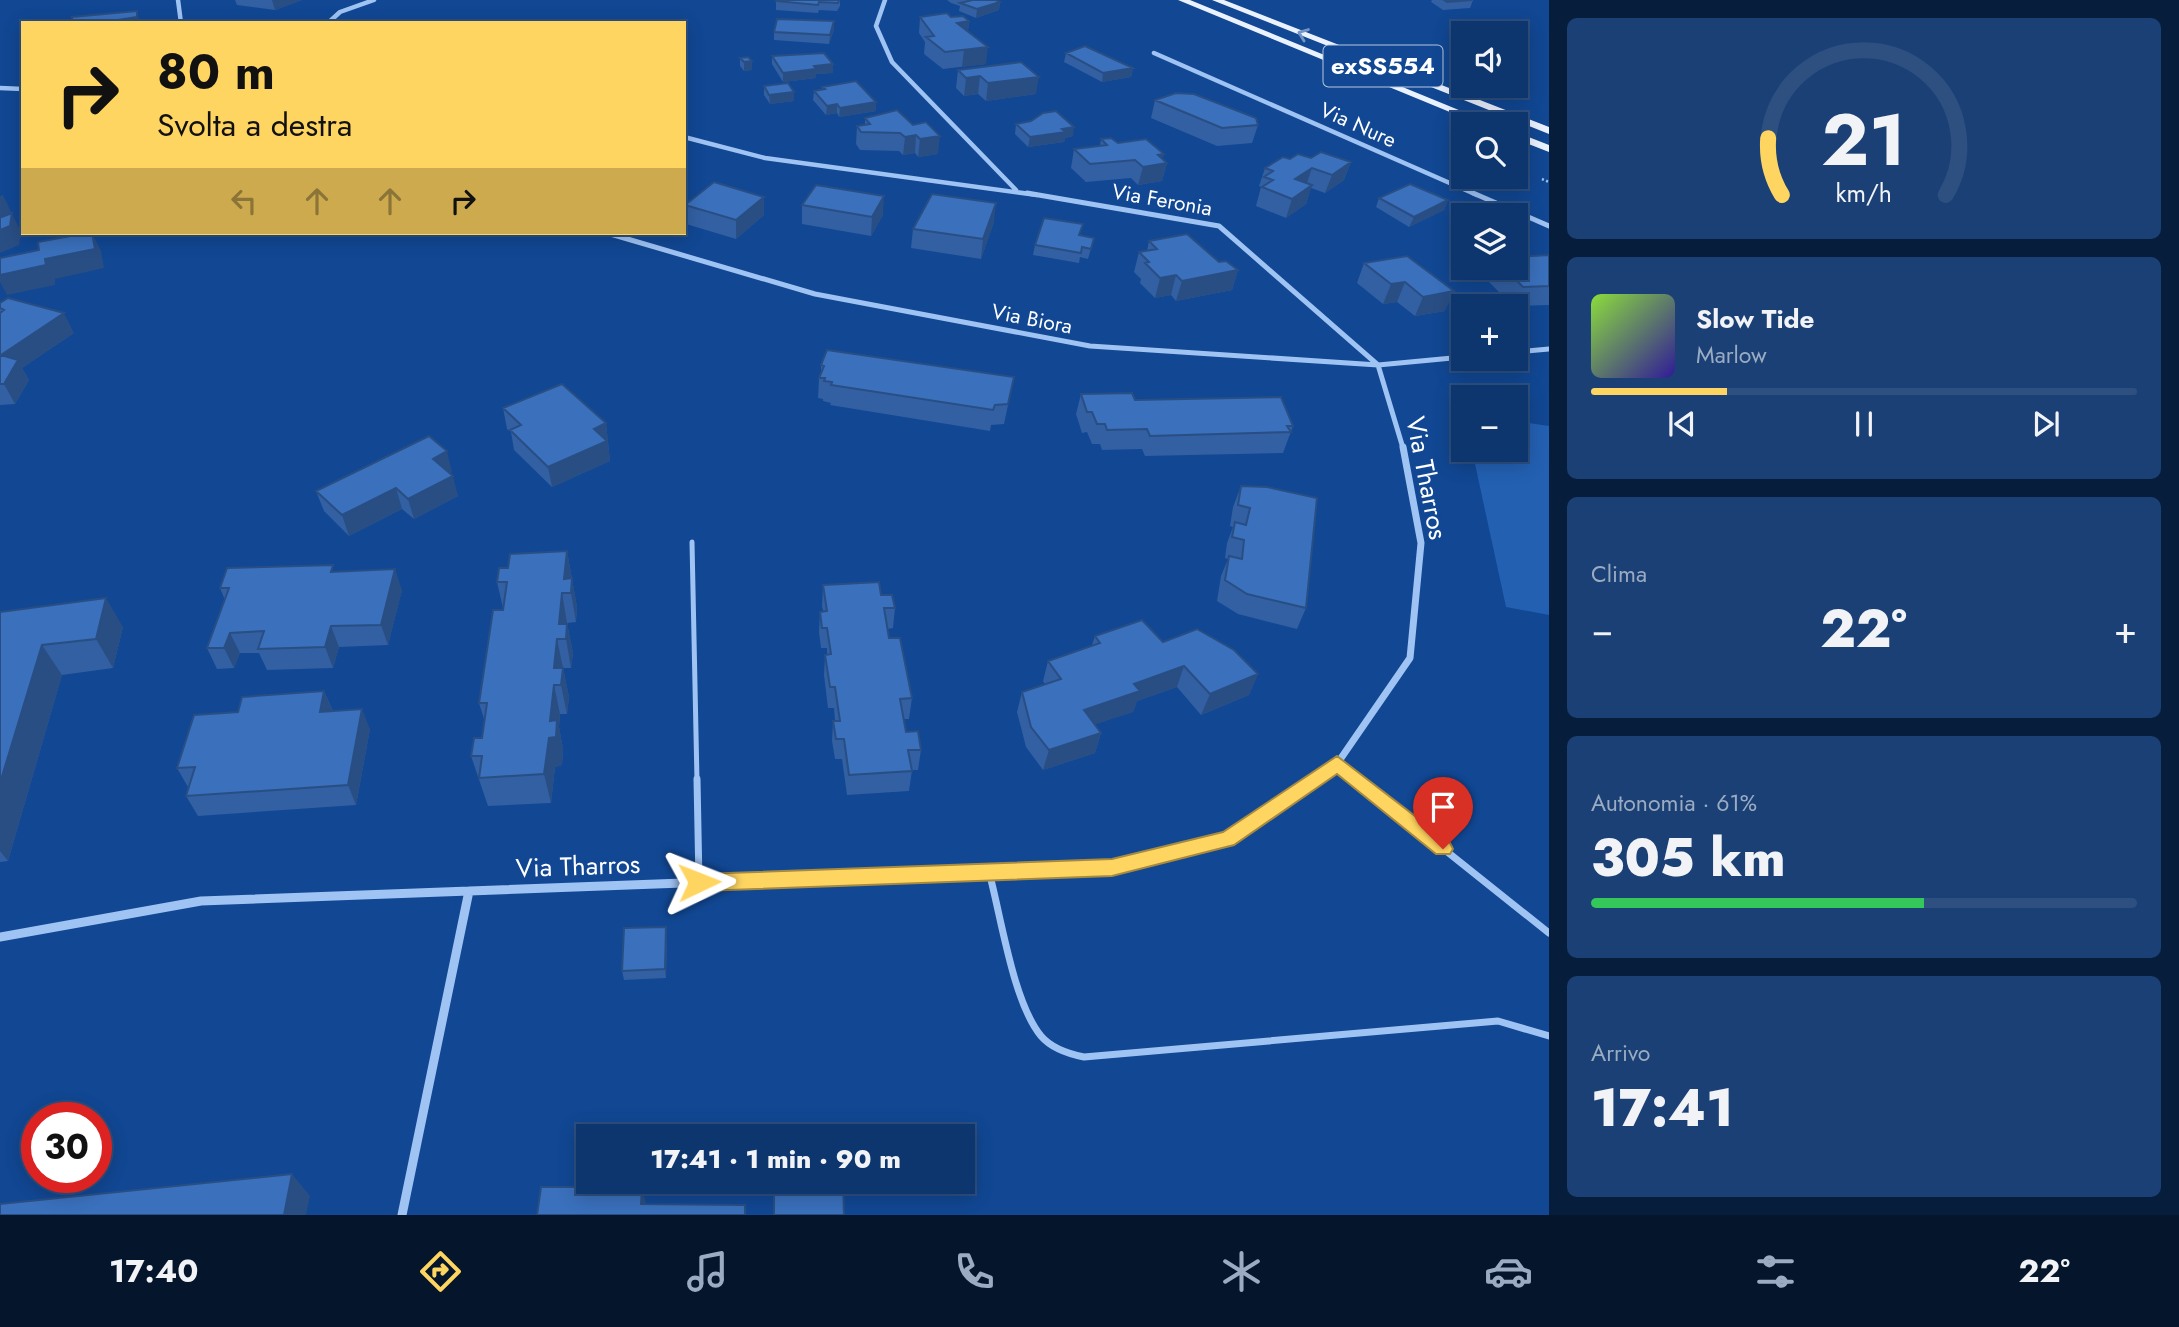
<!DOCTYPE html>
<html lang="it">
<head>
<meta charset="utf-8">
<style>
	body { margin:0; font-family:Jost,sans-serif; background:#1b4076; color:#f1f3f6; height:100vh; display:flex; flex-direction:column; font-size:26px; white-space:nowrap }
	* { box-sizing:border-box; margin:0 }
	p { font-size:23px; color:#9aabc2 }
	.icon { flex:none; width:38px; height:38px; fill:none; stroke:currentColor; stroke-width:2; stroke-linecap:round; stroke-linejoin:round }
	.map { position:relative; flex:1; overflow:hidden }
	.side { display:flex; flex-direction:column; gap:18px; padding:18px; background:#071d3c; width:630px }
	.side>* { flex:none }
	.guide { position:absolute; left:21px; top:21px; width:665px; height:214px; border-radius:0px; box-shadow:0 4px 18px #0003,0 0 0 2px #2d5081; background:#ffd561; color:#111; overflow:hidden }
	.controls { position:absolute; left:1451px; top:21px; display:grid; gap:14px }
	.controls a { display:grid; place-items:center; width:77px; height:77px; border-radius:0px; background:#0d356e; box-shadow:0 4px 18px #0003,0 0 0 2px #2d5081; font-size:35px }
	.speed { position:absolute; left:21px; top:1102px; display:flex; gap:14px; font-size:35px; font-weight:700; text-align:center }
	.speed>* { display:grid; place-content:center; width:91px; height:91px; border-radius:50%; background:#0d356e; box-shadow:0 4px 18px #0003,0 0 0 2px #2d5081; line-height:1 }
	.speed .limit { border:10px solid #d22; background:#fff; color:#111 }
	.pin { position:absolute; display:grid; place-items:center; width:60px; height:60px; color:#fff; margin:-72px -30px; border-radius:50% 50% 50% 0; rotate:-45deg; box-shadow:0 0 7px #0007 }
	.pin .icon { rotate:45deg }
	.me { position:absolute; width:77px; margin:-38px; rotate:88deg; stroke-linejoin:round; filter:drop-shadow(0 0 5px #0008) }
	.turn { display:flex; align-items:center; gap:24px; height:147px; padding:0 21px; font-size:32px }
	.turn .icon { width:91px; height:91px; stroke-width:2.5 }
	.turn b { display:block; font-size:49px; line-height:60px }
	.lanes { display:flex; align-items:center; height:66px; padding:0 21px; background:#0003; justify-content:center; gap:35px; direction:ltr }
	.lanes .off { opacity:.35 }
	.big { font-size:52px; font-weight:800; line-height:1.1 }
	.side .widget { flex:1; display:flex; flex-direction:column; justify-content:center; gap:10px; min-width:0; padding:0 24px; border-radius:10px; background:#1b4076 }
	.side .dial { align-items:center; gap:0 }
	.dial svg { height:182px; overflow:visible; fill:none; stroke:#2d5081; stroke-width:7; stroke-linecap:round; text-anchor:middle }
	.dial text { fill:#f1f3f6; stroke:none }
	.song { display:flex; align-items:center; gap:21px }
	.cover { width:84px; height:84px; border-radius:10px; background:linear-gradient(135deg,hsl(90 70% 55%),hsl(250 70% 35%)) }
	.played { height:7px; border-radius:4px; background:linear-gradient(90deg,#ffd561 25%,#2d5081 25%) }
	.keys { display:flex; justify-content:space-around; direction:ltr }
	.heat { display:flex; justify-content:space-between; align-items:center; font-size:38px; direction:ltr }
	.charge { height:10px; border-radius:5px; background:linear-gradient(90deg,#34c759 61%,#2d5081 0) }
	.trip { position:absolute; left:576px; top:1124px; width:399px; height:70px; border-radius:0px; background:#0d356e; box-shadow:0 4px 18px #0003,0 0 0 2px #2d5081; font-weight:800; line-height:70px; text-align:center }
	.menu { display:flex; height:112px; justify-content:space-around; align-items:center; background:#05152c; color:#9aabc2 }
	.menu .icon { width:49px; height:49px }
	.menu .on { color:#ffd561 }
	.menu b { font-size:32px; color:#f1f3f6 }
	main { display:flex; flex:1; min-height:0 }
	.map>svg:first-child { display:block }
	.green { fill:#2360b2 }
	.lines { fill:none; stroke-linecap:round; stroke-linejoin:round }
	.path { stroke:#9fc3f3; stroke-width:2.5; stroke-dasharray:2 2.5; stroke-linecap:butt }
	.service-far1 { stroke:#9fc3f3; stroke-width:5 }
	.service { stroke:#9fc3f3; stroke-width:7 }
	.minor-far3 { stroke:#9fc3f3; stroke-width:4.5 }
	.minor-far2 { stroke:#9fc3f3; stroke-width:5 }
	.minor-far1 { stroke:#9fc3f3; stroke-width:7 }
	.minor { stroke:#9fc3f3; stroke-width:9 }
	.primary { fill:#ebf2ff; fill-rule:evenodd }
	.wall { fill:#3260a2 }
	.shaded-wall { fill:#294e84 }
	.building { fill:#3a70bc; stroke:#294e84; stroke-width:2 }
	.oneway { stroke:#7394c4 }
	.route { fill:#ffd561; stroke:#a68a3f; stroke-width:2 }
	.labels { text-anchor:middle; stroke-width:7; stroke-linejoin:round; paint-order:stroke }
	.far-street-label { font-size:21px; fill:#fff; stroke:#114793 }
	.shield { fill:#114793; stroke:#b8c8df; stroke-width:2 }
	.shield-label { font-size:24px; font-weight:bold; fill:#fff }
	.street-label { font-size:26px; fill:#fff; stroke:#114793 }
</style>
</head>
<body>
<main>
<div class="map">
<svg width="1549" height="1215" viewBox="0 0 1549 1215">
	<rect width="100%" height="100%" fill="#114793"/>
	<path class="green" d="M1516,421L1549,426V615L1506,607L1472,450H1516Z"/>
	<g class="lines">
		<path class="path" d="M258,23H294
			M1542,179L1549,182"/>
		<path class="service-far1" d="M692,542L697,781
			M1337,764L1358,781"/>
		<path class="service" d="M697,779L699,882
			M1356,779L1549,933
			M989,872C1001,916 1013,1002 1041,1036C1052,1049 1069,1054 1084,1057L1498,1021L1549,1036"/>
		<path class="minor-far3" d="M178,0L181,23
			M885,0L876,26L892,62L1016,190
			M328,23L340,12L374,0
			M1154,53L1477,195
			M0,88L23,89
			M684,137L765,158L1037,195"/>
		<path class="minor-far2" d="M1027,193L1219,226L1378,365L1403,448
			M1473,193L1549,226
			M607,233L815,294L1090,346L1378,365L1463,357
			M1516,352L1549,349"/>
		<path class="minor-far1" d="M1313,781L1337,764L1410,658L1421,543L1403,447"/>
		<path class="minor" d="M0,937L201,901L1112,867L1228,839L1315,779
			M402,1215L469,891"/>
		<path class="primary" d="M1178,0H1190L1493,124H1479Z
			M1212,0H1224L1549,127V134Z
			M1516,132L1549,145V152L1516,139Z"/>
	</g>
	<path class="wall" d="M235,0H302L275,10L237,5Z
		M840,0V6L837,11L819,10L818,13L776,10V1Z
		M947,0H996L1000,2L999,10L976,18L959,11L960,6L951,3Z
		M1432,0H1473L1470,8L1443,10L1431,2Z
		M920,17H951L969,21L968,31L986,64L943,69L924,54L925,42L919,33Z
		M834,29L829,44L774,40V32Z
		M1066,53L1133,68L1131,77L1102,82L1064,62Z
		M772,56L833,64V73L816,74V78L783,82L772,64Z
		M740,58L752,61V70L744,71L740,66Z
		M1021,62L1036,94L986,101L978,94L964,96L956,88L958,70Z
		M764,86L794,101L770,104L764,95Z
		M822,87L876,102V111L839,117L837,113L826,115L813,100L814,91L822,90Z
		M1155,100L1258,125L1252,143L1217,146L1151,118Z
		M897,110L938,154L918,157L915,153L903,155L899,151L860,150L856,144L857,126L865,125V118Z
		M1016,124L1073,136L1065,138L1064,142L1028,147L1015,134Z
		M1101,139L1118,143L1162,159L1167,163L1162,181L1138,185L1131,178L1086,182L1071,168L1074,149L1100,146Z
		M1311,158L1351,162L1344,180L1325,193L1311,188L1306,204L1286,218L1256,206L1261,187L1259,186L1265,168L1290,159Z
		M764,197V215L736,239L686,224L685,205Z
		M1379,198L1448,200L1444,210L1409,227L1376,207Z
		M802,205L883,215L871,236L802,224Z
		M994,222L981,259L911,248L913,229Z
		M1080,236L1094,238L1088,259L1080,257L1079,263L1033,255L1035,245Z
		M1149,241L1219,262L1238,270L1232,290L1176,301L1171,295L1155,298L1140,283L1141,279L1134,272L1139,252L1147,251Z
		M1549,255V305L1513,306L1484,277L1489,268H1516Z
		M1407,256L1445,311L1415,316L1397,302L1383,304L1357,283L1364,263Z
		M0,303L74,333L22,368L29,380L15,404L0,405Z
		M821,365L1014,377L1004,424L991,425L990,431L830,405L831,403L823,401V399L818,398L819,378L821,373Z
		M1081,394L1135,400L1293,426L1283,453L1145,456L1142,449L1102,450L1100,444H1092L1087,432L1082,433L1076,414Z
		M503,408L606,423L610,461L552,487L514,450L511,432L507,429Z
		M452,472L450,473L458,496L414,519L402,509L349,536L324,511L316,491Z
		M1241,486L1306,608L1297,629L1238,614L1217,601L1221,576L1228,559L1225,558L1227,543L1233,527L1230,526L1233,507Z
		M567,551L577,607L576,622L567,623L573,653L571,668H563L569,697L567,714H560L559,727L563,749L562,765L555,767L551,803L488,806L471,756L482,738L485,722L479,703L503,608L497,582L508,568Z
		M336,572L402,590L388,645L339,647L333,668L267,670L259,653H240L234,668L217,669L207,648L225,600L220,588Z
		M823,585L881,595L895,608L893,628L888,629L889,638L912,698L909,719H903L906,732L921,750L918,770H912L909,791L847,795L842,759H835L832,741L833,721H835L834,708H828L824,675L825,655H827V648H821L819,632L820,612L823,611L822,606Z
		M0,612L123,627L113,668L62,675L8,861L0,862Z
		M1095,636L1163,642L1258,674L1249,695L1201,715L1177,687L1137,701L1133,712L1095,724L1101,733L1095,753L1043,770L1026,747L1017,712L1022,692L1045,684L1043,681L1048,661L1092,645Z
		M324,691L333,711L370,729L356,805L198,816L186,796L188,787L177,768L238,712Z
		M666,927L667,936L666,978L624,980L622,971Z"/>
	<path class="shaded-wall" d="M272,0H302L275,10Z
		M1000,2L999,10L976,18L977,9Z
		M137,11L140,23H117V20Z
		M834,21V29L829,44L830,35Z
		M969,21L967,38L957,23Z
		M988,47L986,64L962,67L964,50Z
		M752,61V70L744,71V62Z
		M833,64V73L816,74V78L783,82V73L814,66Z
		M1133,68L1131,77L1102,82L1103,73Z
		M980,76L978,94L964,96L966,78Z
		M1039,77L1036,94L986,101L988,83Z
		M794,92V101L770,104L769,95Z
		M876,102V111L839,117L840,108Z
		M837,104V113L826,115L827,106Z
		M1074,127L1073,136L1065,138L1064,142L1028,147L1030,137Z
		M916,135L915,153L903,155L905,137Z
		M940,136L938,154L918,157L920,139Z
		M1164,154L1161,164L1167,163L1162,181L1138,185L1143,167L1158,155Z
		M1351,162L1344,180L1325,193L1332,175Z
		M1312,168L1306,186L1295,179Z
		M1312,185L1306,204L1286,218L1292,199Z
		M3,195L21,232L19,245L0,253V196Z
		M884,196L883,215L871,236L872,217Z
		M764,197V215L736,239V220Z
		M1448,200L1444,210L1409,227L1414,217Z
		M996,203L994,222L981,259L983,239Z
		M92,233L101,251L104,268L55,279V285L7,295L0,282V275L45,259Z
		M1238,270L1232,290L1176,301L1182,281Z
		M1176,275L1171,295L1155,298L1160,278Z
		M1405,282L1397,302L1383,304L1391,284Z
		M1454,291L1445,311L1415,316L1423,297Z
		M64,313L74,333L22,368L29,380L15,404L4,384L1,355Z
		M606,423L610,461L552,487L548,467L594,429Z
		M447,451L452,472L438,479L433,459Z
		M453,476L458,496L414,519L408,499Z
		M396,488L402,509L349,536L342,515Z
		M567,551L577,607L576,622L571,593L564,579Z
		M395,569L402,590L388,645L381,625Z
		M562,593L567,623L566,637L567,624L573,653L571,668L566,639L559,624Z
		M106,598L123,627L113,668L96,639Z
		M331,626L339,647L333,668L325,647Z
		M230,633L240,653L234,668L224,648Z
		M557,639L569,697L567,714L561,685L554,668Z
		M42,645L62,675L8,861L0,851V783Z
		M1184,666L1177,687L1137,701L1133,712L1078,730L1084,710L1134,684Z
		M1258,674L1249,695L1201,715L1210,694Z
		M554,685L560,714L559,727L563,749L562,765L555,767L551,803L544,774Z
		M324,691L333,712H320Z
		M362,709L370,729L356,805L348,785Z
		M1101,733L1095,753L1043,770L1049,750Z
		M666,927L667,936L666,978L665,969Z
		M292,1174L310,1196L306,1215H284Z
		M642,1187L647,1208L641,1204Z"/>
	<path class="building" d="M777,0H839L838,3L819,2L818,5L776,1Z
		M967,0H996L1000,2L977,9L960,3L969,1Z
		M1444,0H1472L1447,2Z
		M137,11V17L117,20V23H72V17Z
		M947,13L951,17L963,16L969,21L957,23L988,47L945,52L926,37L934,36L920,17Z
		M777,19L834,21L830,35L774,32Z
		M1085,46L1133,68L1103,73L1066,53Z
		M824,53L833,64L814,66L816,69L783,73L772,56Z
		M748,57L752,61L744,62L740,58Z
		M1021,62L1039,77L988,83L980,76L966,78L958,70Z
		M856,81L876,102L840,108L837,104L827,106L814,91L825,89L822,87Z
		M788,83L794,92L769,95L764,86Z
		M1176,93L1194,94L1256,118L1258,125L1222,128L1155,100Z
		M897,110L913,125L926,122L940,136L920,139L916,135L905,137L900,133L861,132L857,126L870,124L865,118Z
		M1056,111L1074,127L1062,129L1066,132L1030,137L1016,124L1031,121L1043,113Z
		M1111,138L1118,143L1146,139L1164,154L1158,155L1167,163L1143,167L1135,160L1090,164L1074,149L1107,145L1101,139Z
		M1321,152L1351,162L1332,175L1312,168L1295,179L1312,185L1292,199L1262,187L1273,180L1264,177L1273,171L1265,168L1283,157L1290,159L1298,154L1311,158Z
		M714,182L764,197L736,220L685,205Z
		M1410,184L1448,200L1414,217L1379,198Z
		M816,185L884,196L872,217L802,205Z
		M932,194L996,203L983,239L913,229Z
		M12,213L10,226L0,230V216L2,217Z
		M1044,218L1083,224L1079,235L1094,238L1091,249L1082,247L1081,253L1035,245Z
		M87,233H92L95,249L45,259L46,265L0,275V258L39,250L38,242Z
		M1187,234L1219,262L1226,261L1238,270L1182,281L1176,275L1160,278L1145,263L1149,262L1139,252L1157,249L1149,241Z
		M1549,255V286L1523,287L1504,268H1516V257Z
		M1407,256L1454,291L1423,297L1405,282L1391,284L1364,263Z
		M8,298L64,313L1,355L18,360L4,384H0V313L4,310L0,308V303Z
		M827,350L1014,377L1008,404L995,405L993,410L831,385L832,382L824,381L825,378H819L824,366L821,365Z
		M562,384L606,423L594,429L607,441L548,467L510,430L521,425L503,408Z
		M1132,393L1135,400L1281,397L1293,426H1287L1291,432L1150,436L1147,429L1107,430L1105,424H1097L1092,412H1087L1081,394Z
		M429,436L447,451L433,459L453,476L408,499L396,488L342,515L316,491Z
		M1241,486L1267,487L1317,498L1306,608L1247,594L1225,580L1229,556L1242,559L1244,540L1232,537L1235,522L1246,525L1250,508L1238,505Z
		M567,551L564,579L572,578L571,593H562L559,624H567L566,639H557L554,668H563L561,685H554L550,721L557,720L556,737L549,738L544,774L479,778L482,756H471L474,738H482L487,703H479L493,610H503L507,582H497L499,568H508L510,554Z
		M333,565L331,572L395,569L381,625L331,626L325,647L258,649L264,631L230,633L224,648H207L229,588H220L227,568Z
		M879,582L881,595H892L895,608H884L889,638H900L912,698L900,699L906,732L918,731L921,750H908L912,771L849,775L844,739H836L833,721H840L835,687H830L825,655L831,654L827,628H822L820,612L827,611L823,585Z
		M106,598L96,639L42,645L0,783V612Z
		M1142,620L1163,642L1197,629L1234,650L1258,674L1210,694L1184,666L1134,684L1140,691L1084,710L1101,733L1049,750L1031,727L1022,692L1061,679L1048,661L1100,643L1095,636Z
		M324,691L320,712L362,709L348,785L186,796L195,767L177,768L194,715L238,712L242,697Z
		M666,927L665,969L622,971L624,928Z
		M292,1174L284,1215H0V1204Z
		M774,1181H843L844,1215H774Z
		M541,1187H642L641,1204L745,1205V1215H537Z"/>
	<defs><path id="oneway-chevron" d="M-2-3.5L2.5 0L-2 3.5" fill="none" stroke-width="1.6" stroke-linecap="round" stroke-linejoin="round" transform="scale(1.75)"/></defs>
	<use class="oneway" href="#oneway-chevron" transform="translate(1303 34) rotate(-159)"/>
	<path class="route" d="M1337,756L1450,843L1453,849L1450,854H1436L1337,774L1234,845L1112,876L699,891L692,888L689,882L692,876L699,874L1112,859L1223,832Z"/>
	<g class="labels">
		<g class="far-street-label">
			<text transform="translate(1358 125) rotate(24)" y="7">Via Nure</text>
			<text transform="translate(1162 200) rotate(10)" y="7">Via Feronia</text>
			<text transform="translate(1032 319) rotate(11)" y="7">Via Biora</text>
		</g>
		<rect class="shield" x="1323.5" y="45.5" width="119" height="41" rx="5"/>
		<g class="shield-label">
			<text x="1383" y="74">exSS554</text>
		</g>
		<g class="street-label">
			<text transform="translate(1427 478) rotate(79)" y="9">Via Tharros</text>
			<text transform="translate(578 866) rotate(-2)" y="9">Via Tharros</text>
		</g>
	</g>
</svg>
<div class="controls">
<a><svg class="icon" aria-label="sound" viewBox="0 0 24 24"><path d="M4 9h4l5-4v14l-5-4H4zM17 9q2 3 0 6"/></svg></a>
<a><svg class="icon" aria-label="search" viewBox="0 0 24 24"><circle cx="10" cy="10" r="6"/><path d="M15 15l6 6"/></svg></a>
<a><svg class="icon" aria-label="layers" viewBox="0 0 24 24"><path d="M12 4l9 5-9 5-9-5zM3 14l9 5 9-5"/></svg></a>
<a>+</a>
<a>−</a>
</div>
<div class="speed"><div class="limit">30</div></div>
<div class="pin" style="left:1443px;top:849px;background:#d93025"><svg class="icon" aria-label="arrive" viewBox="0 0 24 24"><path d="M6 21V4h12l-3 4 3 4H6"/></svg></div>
<svg class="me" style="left:699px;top:882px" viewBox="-20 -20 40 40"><path d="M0-17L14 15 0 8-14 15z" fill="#ffd561" stroke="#fff" stroke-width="4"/></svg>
<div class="trip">17:41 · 1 min · 90 m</div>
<div class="guide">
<div class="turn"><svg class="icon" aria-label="right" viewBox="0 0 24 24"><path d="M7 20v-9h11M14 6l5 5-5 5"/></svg><div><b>80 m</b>Svolta a destra</div></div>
<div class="lanes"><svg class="icon off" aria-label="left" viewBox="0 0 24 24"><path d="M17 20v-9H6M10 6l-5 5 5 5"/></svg><svg class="icon off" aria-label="ahead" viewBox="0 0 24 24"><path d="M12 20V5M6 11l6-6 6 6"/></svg><svg class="icon off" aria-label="ahead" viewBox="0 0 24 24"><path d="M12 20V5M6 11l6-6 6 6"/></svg><svg class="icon" aria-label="right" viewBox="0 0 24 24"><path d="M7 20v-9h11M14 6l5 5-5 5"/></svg></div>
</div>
</div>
<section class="side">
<div class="widget dial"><svg viewBox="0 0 100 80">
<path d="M14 69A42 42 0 1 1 86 69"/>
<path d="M14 69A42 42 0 0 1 8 44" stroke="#ffd561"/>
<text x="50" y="56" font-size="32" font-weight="700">21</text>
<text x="50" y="72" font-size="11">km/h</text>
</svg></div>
<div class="widget">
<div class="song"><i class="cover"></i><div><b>Slow Tide</b><p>Marlow</p></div></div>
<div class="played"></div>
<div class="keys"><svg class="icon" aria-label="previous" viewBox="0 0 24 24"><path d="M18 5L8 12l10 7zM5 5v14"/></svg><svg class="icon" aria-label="pause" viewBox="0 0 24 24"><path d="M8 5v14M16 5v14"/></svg><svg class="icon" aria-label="next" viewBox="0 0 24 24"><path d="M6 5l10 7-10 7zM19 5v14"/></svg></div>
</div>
<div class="widget"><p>Clima</p>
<div class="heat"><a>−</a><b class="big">22°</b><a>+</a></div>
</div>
<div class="widget"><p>Autonomia · 61%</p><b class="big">305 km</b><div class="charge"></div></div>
<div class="widget"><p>Arrivo</p><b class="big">17:41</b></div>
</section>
</main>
<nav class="menu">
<b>17:40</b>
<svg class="icon on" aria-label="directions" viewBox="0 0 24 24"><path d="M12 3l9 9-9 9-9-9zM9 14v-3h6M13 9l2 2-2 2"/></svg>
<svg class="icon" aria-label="music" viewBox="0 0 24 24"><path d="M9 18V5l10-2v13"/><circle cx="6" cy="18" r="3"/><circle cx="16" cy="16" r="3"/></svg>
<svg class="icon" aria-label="phone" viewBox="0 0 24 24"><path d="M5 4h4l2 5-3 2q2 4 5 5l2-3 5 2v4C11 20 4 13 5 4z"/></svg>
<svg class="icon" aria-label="climate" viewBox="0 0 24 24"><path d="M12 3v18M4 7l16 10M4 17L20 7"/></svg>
<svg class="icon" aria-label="car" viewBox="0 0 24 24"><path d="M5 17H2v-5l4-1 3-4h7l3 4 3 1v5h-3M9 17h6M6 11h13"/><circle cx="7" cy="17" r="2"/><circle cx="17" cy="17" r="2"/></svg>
<svg class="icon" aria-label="filters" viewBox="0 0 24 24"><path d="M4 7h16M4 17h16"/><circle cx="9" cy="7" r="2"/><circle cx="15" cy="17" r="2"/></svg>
<b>22°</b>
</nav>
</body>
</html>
